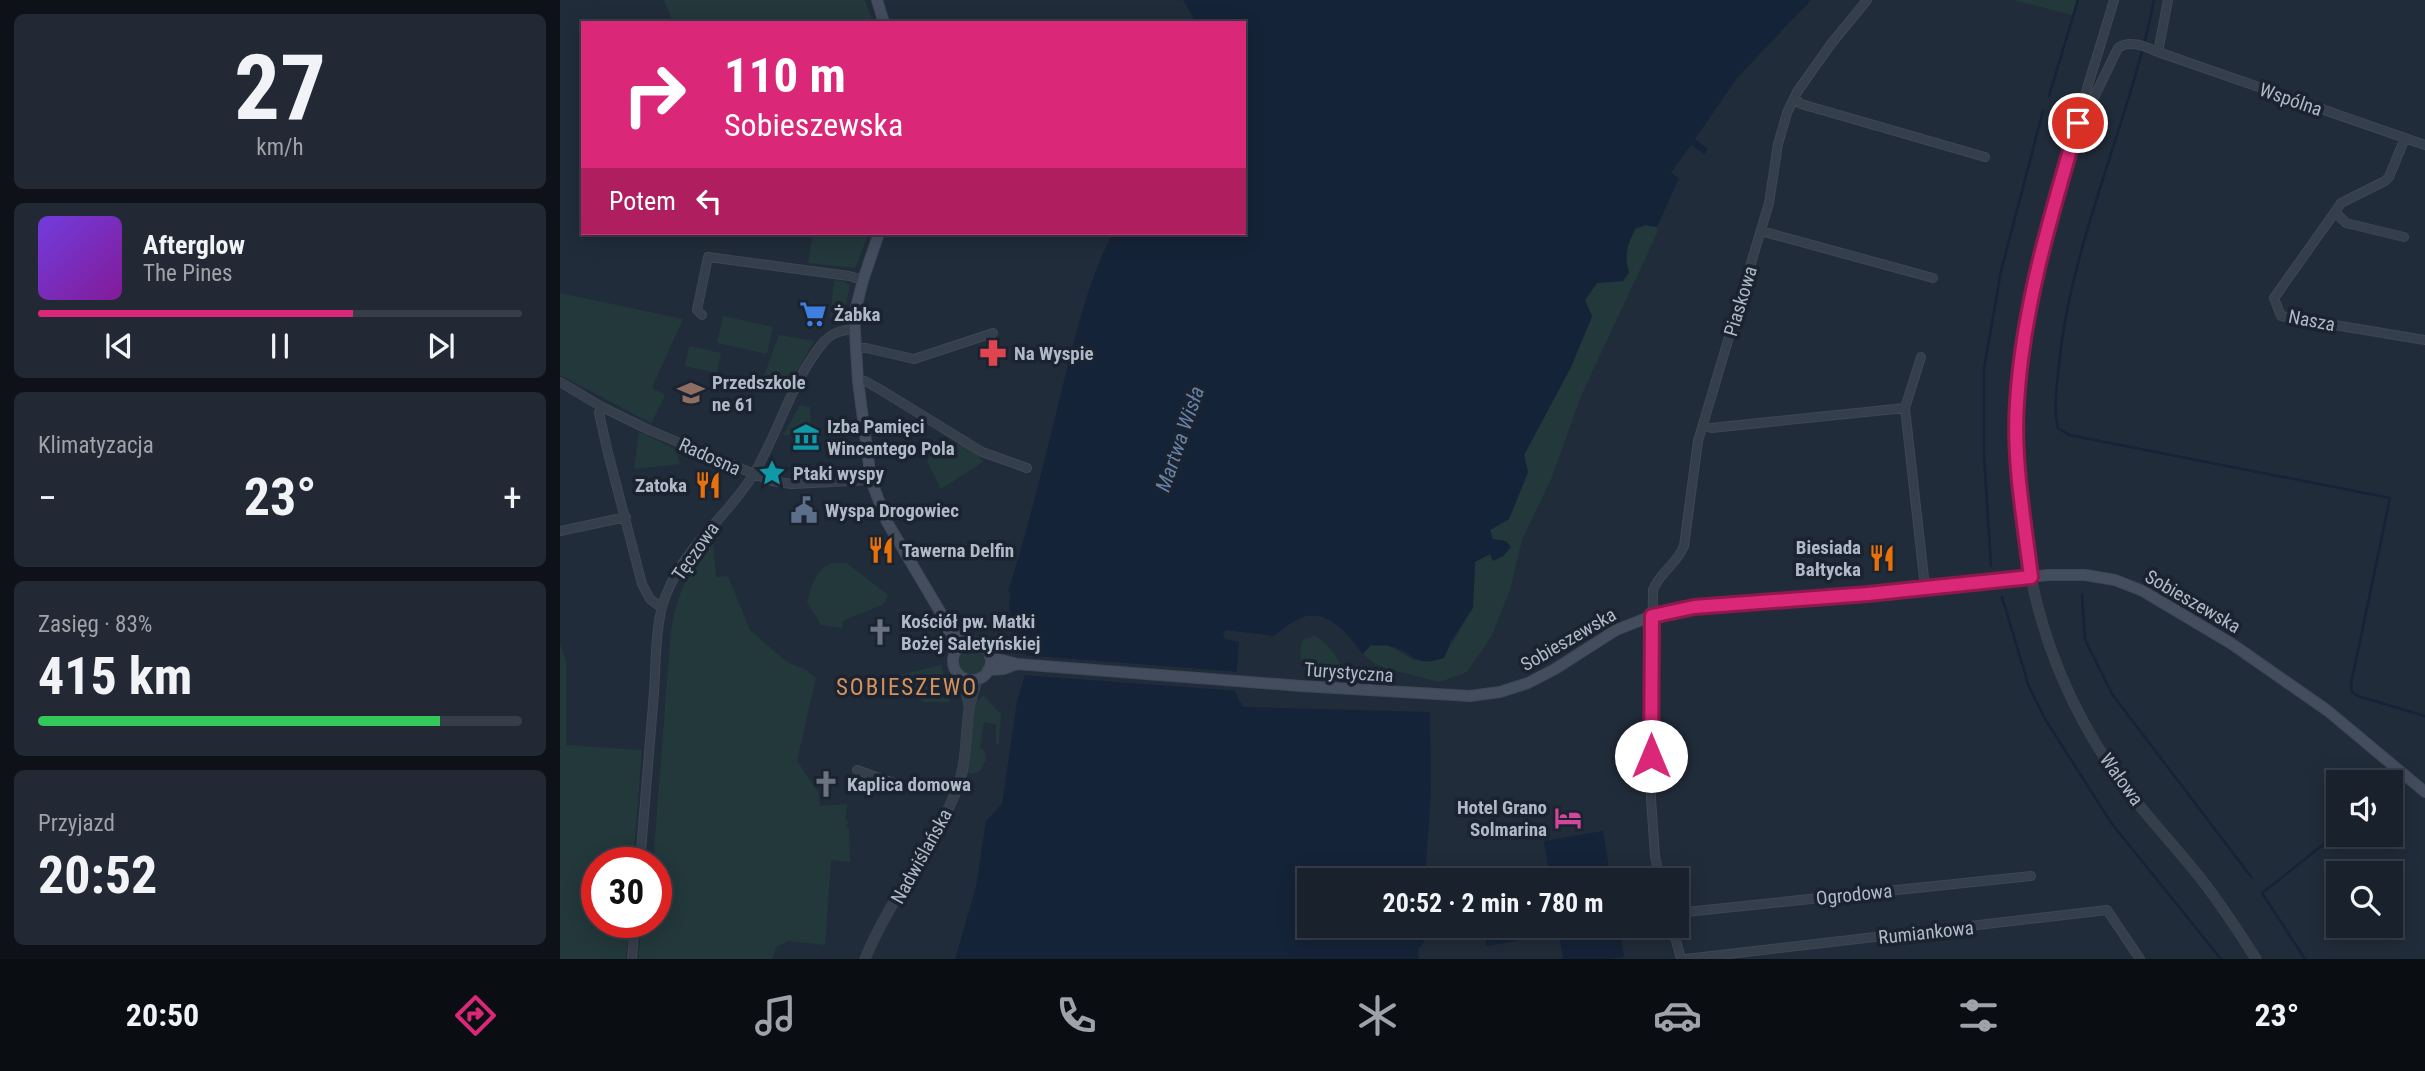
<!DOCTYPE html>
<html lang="pl">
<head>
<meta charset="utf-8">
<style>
	body { margin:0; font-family:"Roboto Condensed",sans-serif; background:#222934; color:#f1f3f6; height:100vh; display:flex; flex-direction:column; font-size:26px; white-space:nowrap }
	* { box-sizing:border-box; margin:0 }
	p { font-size:23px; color:#9fa3a9 }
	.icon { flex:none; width:38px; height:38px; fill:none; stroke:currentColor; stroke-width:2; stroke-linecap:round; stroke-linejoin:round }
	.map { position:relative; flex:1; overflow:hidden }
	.sheet { display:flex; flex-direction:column; gap:14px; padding:14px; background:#0e1218; width:560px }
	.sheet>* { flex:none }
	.hud { position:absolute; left:21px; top:21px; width:665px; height:214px; border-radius:0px; box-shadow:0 4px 18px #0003,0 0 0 2px #373e48; background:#db2777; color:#fff; overflow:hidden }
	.fabs { position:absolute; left:1766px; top:770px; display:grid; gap:14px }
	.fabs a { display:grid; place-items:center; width:77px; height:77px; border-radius:0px; background:#19212c; box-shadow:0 4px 18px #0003,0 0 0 2px #373e48; font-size:35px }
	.speed { position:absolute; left:21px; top:847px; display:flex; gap:14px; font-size:35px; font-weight:700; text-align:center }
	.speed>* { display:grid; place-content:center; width:91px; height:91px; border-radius:50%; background:#19212c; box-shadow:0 4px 18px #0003,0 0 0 2px #373e48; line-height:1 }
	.speed .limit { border:10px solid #d22; background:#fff; color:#111 }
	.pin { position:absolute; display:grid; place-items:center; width:60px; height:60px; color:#fff; margin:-30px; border:4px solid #fff; border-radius:50%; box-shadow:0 2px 7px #0007 }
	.me { position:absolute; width:77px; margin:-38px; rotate:0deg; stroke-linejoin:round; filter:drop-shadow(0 0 5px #0008) }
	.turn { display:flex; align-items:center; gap:24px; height:147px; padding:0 28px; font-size:32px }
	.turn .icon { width:91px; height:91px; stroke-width:2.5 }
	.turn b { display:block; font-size:49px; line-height:60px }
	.then { display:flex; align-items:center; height:66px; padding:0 28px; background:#0003; gap:14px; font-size:26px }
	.big { font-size:52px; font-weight:700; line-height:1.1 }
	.sheet .card { flex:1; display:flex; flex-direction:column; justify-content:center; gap:10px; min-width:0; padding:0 24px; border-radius:10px; background:#222934 }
	.sheet .dial { align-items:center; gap:0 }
	.dial b { font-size:91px; line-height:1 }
	.song { display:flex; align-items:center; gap:21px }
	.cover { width:84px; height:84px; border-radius:10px; background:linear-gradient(135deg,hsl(260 70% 55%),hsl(290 70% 35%)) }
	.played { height:7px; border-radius:4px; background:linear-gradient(90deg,#db2777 65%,#373e48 65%) }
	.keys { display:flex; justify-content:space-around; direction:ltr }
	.heat { display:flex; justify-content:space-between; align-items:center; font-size:38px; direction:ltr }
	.charge { height:10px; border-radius:5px; background:linear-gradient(90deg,#34c759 83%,#373e48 0) }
	.trip { position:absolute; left:737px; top:868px; width:392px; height:70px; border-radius:0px; background:#19212c; box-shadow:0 4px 18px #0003,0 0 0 2px #373e48; font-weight:700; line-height:70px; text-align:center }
	.dock { display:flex; height:112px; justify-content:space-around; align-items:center; background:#0a0d12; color:#9fa3a9 }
	.dock .icon { width:49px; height:49px }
	.dock .on { color:#db2777 }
	.dock b { font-size:32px; color:#f1f3f6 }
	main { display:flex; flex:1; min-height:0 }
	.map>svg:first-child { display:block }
	.green { fill:#23383b }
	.water { fill:#152338 }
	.pier { fill:#212c3a }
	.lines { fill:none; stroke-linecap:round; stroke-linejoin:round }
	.stream { stroke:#152338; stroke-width:2.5 }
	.minor-casing { stroke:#3e4754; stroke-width:10 }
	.tertiary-casing { stroke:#3e4754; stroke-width:11 }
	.secondary-casing { stroke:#3e4754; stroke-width:12 }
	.minor { stroke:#353e4b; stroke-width:8 }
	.tertiary { stroke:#353e4b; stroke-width:10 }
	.secondary { stroke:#434d5e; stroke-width:10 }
	.route-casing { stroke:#8e194d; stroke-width:18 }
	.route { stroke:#db2777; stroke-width:12 }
	.labels { text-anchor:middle; stroke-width:7; stroke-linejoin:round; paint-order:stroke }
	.street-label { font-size:19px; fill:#b0b9c7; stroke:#1a232f }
	.poi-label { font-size:19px; font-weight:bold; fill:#b0b9c7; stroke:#1a232f; text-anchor:start }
	.water-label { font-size:21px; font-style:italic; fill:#6882a6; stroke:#1a232f }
	.quarter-label { font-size:23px; letter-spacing:2px; fill:#d5925d; stroke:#1a232f }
</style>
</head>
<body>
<main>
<section class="sheet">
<div class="card dial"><b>27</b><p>km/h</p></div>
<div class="card">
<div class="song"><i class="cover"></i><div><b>Afterglow</b><p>The Pines</p></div></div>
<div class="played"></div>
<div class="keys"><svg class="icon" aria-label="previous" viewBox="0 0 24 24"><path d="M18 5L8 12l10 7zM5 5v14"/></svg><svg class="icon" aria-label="pause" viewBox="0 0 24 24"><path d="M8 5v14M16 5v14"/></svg><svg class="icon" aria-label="next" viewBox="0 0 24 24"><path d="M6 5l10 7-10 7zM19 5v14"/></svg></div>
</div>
<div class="card"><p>Klimatyzacja</p>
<div class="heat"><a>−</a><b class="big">23°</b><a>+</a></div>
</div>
<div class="card"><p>Zasięg · 83%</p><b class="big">415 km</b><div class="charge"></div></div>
<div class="card"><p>Przyjazd</p><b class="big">20:52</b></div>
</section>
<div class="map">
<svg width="1865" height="959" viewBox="0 0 1865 959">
	<rect width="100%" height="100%" fill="#212c3a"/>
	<path class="green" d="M104,0H305L313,23H113Z
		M1453,0H1517L1512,15Z
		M1085,225L1097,227V233L1021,396L992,477L962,540L950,590L931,637L907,672L880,682L828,669L815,664L803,654L811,645H827L854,660L884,658C890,644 895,640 901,628C913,608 915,584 915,562L930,554L933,560L930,530L949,519L968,472L964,455L1011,367L1032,317L1025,300L1037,283L1063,281L1069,273C1064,256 1067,245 1075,229Z
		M253,233H309L295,268L248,263Z
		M274,280L285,282L290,286L283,318L276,323L270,318Z
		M0,293L123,319L92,388L105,395L91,423L0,375Z
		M163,316L213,327L207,354L157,343Z
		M219,335L254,341L233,379L203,378Z
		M129,346L161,353L157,373L125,366Z
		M240,405L250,407L251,427L241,435H223Z
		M79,432L115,449L120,464L74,469Z
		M399,441L414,451L423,462L381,489L367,461L378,445L394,449Z
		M153,542L156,577L168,576L190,630L227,662L246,670L256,678L237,761L258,792L260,806L287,804L285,820L289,822L285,826L289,828L290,862L271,860L265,945L228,941L216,947L212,959H78L82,922H96V863H93L111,630C118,590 128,573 153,542Z
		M273,563H287L328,595L324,604L283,621L282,628L261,625L247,602C252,585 255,569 273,563Z
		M754,636C767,641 780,659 783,673L778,682C771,683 761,683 755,680C742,674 737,652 743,640Z
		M0,644L6,660V745L82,750L73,863H37V922H69L66,959H0Z
		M399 661a13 13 0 1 1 26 0a13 13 0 1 1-26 0Z
		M381,665L390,702H364L331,677Z
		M423,695L441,714L439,745L436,744V724L424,722L420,747L425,752L426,760L420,771L412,774L406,772L416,700L420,699Z"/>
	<path class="water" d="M623,0H1251L1177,78L1135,139L1148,149L1144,154L1131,145L1111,173L1119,178L1097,227L1085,225L1075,229C1067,245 1064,256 1069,273L1063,281L1037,283L1025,300L1032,316L1011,367L964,455L968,472L949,519L930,530L933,539L946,541L951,547L943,556L933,561L930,554L915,562L913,608L891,641L884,658C852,669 853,650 829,646C824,645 817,646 811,645L803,654C789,636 768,607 741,618C731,621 722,631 713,636L666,630L663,633L665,639L679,642L675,692L683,707L870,712L871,790L865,880H749V926H953L956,941L927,946L924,929L866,939L859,948L858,959H395L416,887L426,821L442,804L457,701L464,678L466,654L449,608L450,592L448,591C470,523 486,454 503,385C516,333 528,280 553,233H684V23H632L633,17Z
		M1043,831L1051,880H990L984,841Z
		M998,926H1059L1064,957L1050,959H1003Z"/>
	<path class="pier" d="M463,655L680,672L679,691L461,675Z"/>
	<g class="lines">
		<path class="stream" d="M1594,0C1570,122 1511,241 1499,365C1497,385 1493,409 1498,428L1509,435L1830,498L1791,684L1792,692L1798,696L1865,716
			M1489,96L1518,0
			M1431,566L1424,456V369L1441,271L1483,111
			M1522,595L1525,640L1552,694L1692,878
			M1442,597L1469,687L1485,719L1552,824L1661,959
			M1745,959L1702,893L1778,833"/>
		<defs>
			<path id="minor" d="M1598,52L1865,145
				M1234,98L1241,104L1425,157
				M1523,120L1558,48C1570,39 1586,47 1598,52L1608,0
				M1775,212L1714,298L1721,316L1865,340
				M1201,231L1373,278
				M1844,237L1786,223L1775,212L1781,203L1825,181L1829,177L1845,138
				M142,315L137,310L148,257L289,276L303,280
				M295,348H306L354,359L433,333
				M298,381H305L321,390L422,452L467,468
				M0,382L42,407L89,430L211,481L232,484L311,480
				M42,407L39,413L47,449L82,584L90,599L102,608
				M1345,408L1361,357
				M1143,426L1151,428L1345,408L1365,587
				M0,531L66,517
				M1471,577C1464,519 1453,460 1457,402C1466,264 1515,132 1554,0
				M297,770L348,788L398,786
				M80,863C85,806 89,749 94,692C96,665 95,634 102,607C118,550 167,519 195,472C219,431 232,381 262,344C271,333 281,330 294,329
				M1100,880L1095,856L1091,799L1093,590C1099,573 1117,564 1124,546L1138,441L1209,203L1218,144L1227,113L1237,92L1271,44L1307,0
				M1116,913L1471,876
				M1112,926L1121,959
				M72,959L75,922
				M1126,959L1547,910L1580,959"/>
			<path id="tertiary" d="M1471,577C1485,648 1513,712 1554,772C1582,813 1618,848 1648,888C1665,911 1681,935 1696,959
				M404,678L409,706
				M305,959C329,899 373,849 397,789C407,764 405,737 409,710C410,699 415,690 417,679"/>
			<path id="secondary" d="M317,0L324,23
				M319,233L303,280L294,316L298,381L311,480L327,522L385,620L396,651
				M387,621L408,643
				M393 661a19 19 0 1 1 38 0a19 19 0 1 1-38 0Z
				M430,657L457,664L741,686L910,696L940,692L968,683L995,669L1056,630L1092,616L1119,610L1171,604L1308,594L1488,575H1525L1555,580L1583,591L1672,644L1768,711L1865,792
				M428,670L443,669L457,664"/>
		</defs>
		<use href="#minor" class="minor-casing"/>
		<use href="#tertiary" class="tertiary-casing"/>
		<use href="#secondary" class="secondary-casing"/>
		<use href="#minor" class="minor"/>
		<use href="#tertiary" class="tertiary"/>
		<use href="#secondary" class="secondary"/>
	</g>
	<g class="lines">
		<defs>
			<path id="route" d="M1091,756L1092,616L1134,607L1308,594L1471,577C1464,519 1453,460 1457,402C1463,306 1491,215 1518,123"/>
		</defs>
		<use href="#route" class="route-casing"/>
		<use href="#route" class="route"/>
	</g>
	<defs>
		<symbol id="supermarket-bare" viewBox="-9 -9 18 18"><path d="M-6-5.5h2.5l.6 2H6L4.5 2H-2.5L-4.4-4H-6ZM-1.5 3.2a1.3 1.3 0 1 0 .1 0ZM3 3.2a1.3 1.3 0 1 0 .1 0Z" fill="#3f7fe0" stroke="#1a232f" stroke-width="2.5" paint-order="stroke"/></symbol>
		<symbol id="pharmacy-bare" viewBox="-9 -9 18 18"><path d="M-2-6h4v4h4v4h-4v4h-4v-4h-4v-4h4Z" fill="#e0444e" stroke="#1a232f" stroke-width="2.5" paint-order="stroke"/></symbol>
		<symbol id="school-bare" viewBox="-9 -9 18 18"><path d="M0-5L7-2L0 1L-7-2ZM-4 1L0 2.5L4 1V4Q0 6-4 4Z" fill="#8d6e63" stroke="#1a232f" stroke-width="2.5" paint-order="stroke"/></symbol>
		<symbol id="museum-bare" viewBox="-9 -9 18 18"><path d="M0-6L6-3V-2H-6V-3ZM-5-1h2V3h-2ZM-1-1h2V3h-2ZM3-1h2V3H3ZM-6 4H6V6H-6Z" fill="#0f9aa8" stroke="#1a232f" stroke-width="2.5" paint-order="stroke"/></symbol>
		<symbol id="sight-bare" viewBox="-9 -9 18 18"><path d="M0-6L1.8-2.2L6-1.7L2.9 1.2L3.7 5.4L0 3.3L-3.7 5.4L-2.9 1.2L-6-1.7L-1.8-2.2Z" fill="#0f9aa8" stroke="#1a232f" stroke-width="2.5" paint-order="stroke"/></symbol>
		<symbol id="restaurant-bare" viewBox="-9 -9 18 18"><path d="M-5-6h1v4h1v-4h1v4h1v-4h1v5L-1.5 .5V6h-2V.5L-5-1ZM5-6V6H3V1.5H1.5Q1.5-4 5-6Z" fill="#e8710a" stroke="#1a232f" stroke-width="2.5" paint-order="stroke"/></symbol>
		<symbol id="civic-bare" viewBox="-9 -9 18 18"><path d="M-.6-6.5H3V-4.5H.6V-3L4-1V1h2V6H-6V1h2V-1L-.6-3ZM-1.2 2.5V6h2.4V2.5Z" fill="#5c6f8a" stroke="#1a232f" stroke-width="2.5" paint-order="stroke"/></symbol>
		<symbol id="church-bare" viewBox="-9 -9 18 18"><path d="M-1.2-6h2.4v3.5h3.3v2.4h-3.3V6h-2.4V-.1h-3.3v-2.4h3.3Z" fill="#6b7280" stroke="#1a232f" stroke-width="2.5" paint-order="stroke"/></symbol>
		<symbol id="hotel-bare" viewBox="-9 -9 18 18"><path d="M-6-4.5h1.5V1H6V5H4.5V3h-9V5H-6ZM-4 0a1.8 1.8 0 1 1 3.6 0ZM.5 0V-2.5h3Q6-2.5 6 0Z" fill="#d1479c" stroke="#1a232f" stroke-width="2.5" paint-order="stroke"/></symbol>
	</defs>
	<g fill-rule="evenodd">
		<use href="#supermarket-bare" x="234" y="295" width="38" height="38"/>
		<use href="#pharmacy-bare" x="414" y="334" width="38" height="38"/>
		<use href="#school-bare" x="112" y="374" width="38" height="38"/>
		<use href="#museum-bare" x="227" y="418" width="38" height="38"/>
		<use href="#sight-bare" x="193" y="454" width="38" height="38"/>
		<use href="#restaurant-bare" x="129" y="466" width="38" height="38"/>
		<use href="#civic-bare" x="225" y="491" width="38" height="38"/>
		<use href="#restaurant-bare" x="302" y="531" width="38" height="38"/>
		<use href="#restaurant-bare" x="1303" y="539" width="38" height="38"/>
		<use href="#church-bare" x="301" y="613" width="38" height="38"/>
		<use href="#church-bare" x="247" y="765" width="38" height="38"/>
		<use href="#hotel-bare" x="989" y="799" width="38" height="38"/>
	</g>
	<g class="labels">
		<g class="street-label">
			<text transform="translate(1731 99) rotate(19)" y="7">Wspólna</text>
			<text transform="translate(1180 301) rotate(-73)" y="7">Piaskowa</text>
			<text transform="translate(1752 320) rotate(11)" y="7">Nasza</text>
			<text transform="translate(150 456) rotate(24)" y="7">Radosna</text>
			<text transform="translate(135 551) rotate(-55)" y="7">Tęczowa</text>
			<text transform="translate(1633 601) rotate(30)" y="7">Sobieszewska</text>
			<text transform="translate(1008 639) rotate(-30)" y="7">Sobieszewska</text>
			<text transform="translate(789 672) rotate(4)" y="7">Turystyczna</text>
			<text transform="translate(1562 779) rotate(54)" y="7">Wałowa</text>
			<text transform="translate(361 856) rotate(-61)" y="7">Nadwiślańska</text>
			<text transform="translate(1294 894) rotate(-6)" y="7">Ogrodowa</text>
			<text transform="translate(1366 932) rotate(-6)" y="7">Rumiankowa</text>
		</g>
		<g class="poi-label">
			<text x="274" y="321">Żabka</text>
			<text x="454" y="360">Na Wyspie</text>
			<text x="152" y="389">Przedszkole<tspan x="152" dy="22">ne 61</tspan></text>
			<text x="267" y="433">Izba Pamięci<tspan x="267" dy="22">Wincentego Pola</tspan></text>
			<text x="233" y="480">Ptaki wyspy</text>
			<text x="127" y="492" text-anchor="end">Zatoka</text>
			<text x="265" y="517">Wyspa Drogowiec</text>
			<text x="1301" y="554" text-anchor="end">Biesiada<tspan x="1301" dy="22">Bałtycka</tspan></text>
			<text x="342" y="557">Tawerna Delfin</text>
			<text x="341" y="628">Kościół pw. Matki<tspan x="341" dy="22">Bożej Saletyńskiej</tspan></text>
			<text x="287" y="791">Kaplica domowa</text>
			<text x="987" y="814" text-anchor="end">Hotel Grano<tspan x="987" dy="22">Solmarina</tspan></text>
		</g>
		<g class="water-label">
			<text transform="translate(620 439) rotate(-71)" y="7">Martwa Wisła</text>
		</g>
		<g class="quarter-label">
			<text x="347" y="695">SOBIESZEWO</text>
		</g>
	</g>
</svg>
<div class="fabs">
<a><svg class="icon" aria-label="sound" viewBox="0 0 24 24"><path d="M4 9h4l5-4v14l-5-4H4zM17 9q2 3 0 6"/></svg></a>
<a><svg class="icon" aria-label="search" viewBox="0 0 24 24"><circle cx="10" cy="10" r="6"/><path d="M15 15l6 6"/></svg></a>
</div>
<div class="speed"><div class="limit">30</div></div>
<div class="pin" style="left:1518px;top:123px;background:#d93025"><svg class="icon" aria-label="arrive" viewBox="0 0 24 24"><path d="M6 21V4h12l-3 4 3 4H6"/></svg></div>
<svg class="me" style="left:1091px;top:756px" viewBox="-20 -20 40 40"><circle r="19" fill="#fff"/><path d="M0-13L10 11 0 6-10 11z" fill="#db2777"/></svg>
<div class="trip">20:52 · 2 min · 780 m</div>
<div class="hud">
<div class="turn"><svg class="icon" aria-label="right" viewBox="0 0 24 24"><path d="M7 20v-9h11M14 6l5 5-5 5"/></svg><div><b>110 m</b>Sobieszewska</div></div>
<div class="then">Potem<svg class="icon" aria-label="left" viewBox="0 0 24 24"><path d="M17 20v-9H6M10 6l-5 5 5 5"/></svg></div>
</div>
</div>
</main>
<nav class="dock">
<b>20:50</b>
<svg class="icon on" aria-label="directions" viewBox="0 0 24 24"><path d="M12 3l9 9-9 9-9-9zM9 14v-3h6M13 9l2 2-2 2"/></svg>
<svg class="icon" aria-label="music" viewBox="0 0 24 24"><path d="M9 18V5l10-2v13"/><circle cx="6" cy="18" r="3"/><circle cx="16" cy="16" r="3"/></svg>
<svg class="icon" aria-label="phone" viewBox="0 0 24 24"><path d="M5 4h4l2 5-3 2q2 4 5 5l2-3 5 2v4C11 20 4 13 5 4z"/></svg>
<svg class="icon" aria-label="climate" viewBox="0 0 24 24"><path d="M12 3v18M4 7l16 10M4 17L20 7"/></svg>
<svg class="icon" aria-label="car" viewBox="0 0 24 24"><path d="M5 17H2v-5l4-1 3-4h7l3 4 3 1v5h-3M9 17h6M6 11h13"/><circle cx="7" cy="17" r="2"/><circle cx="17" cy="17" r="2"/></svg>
<svg class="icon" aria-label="filters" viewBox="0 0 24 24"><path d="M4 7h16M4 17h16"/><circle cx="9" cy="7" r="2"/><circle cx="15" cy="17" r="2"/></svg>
<b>23°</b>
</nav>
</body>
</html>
